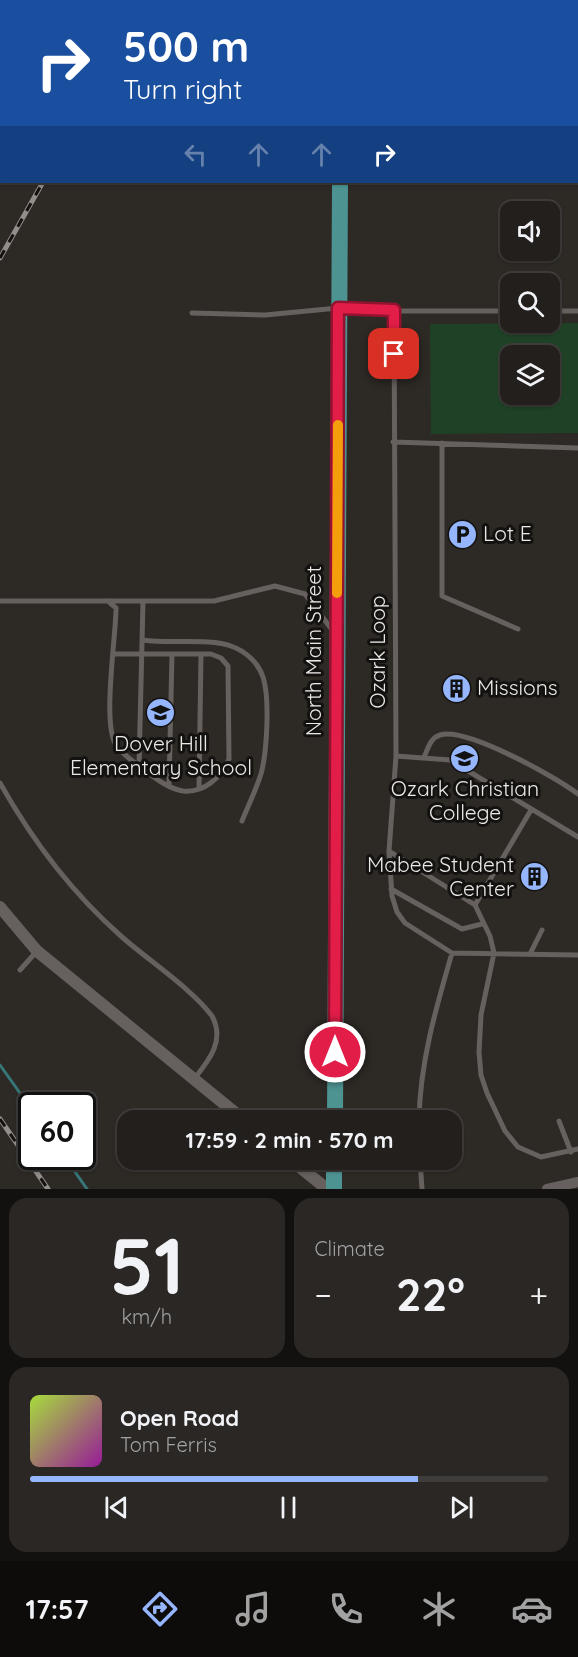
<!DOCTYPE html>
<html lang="en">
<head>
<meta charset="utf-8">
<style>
	body { margin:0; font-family:Quicksand,sans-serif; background:#2a2725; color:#f1f3f6; height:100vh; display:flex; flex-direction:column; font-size:22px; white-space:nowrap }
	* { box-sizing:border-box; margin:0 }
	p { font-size:20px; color:#a2a2a3 }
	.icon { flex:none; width:33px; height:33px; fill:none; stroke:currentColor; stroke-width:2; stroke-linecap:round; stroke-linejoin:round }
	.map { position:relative; height:1189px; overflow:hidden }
	.drawer { display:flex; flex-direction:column; gap:9px; padding:9px; background:#13110f; flex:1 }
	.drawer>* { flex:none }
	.guide { position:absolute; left:0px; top:0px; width:579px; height:183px; box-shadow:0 2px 4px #0004,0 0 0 2px #3f3d3b; background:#1a4fa0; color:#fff; overflow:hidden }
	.buttons { position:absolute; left:500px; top:201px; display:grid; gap:12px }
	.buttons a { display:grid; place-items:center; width:60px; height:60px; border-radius:12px; background:#221f1c; box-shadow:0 2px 4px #0004,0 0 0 2px #3f3d3b; font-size:30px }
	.speed { position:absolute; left:18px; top:1092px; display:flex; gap:12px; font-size:30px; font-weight:700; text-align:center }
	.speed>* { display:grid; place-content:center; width:78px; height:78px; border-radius:50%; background:#221f1c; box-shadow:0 2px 4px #0004,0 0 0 2px #3f3d3b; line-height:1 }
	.speed .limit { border:3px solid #111; border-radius:9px; background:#fff; color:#111 }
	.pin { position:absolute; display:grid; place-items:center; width:51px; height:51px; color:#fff; margin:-26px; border-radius:12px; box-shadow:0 3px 9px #0006 }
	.me { position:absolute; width:66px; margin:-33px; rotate:0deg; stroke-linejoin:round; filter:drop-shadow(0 0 4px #0008) }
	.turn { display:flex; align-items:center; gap:21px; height:126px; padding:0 24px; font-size:27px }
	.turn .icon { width:78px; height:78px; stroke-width:2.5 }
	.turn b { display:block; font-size:42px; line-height:51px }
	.lanes { display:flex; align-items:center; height:57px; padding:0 24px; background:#0003; justify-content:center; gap:30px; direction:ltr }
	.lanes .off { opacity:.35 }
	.big { font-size:45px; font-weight:700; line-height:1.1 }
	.drawer .card { flex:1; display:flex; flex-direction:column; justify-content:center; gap:9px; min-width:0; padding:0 21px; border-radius:18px; background:#2a2725 }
	.drawer .dial { align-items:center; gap:0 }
	.dial b { font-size:78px; line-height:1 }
	.song { display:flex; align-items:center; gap:18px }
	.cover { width:72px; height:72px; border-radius:9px; background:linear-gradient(135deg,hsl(80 70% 55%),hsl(300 70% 35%)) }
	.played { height:6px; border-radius:3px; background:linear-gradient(90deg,#95b6fd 75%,#3f3d3b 75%) }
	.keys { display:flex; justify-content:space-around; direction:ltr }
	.heat { display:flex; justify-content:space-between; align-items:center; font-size:33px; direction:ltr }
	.drawer .tiles { flex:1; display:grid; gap:9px; grid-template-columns:1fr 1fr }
	.card:last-child { grid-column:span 2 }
	.trip { position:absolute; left:117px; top:1110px; width:345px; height:60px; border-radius:18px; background:#221f1c; box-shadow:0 2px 4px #0004,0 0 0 2px #3f3d3b; font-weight:700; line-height:60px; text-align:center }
	.dock { display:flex; height:96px; justify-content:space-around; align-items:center; background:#0e0c0b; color:#a2a2a3 }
	.dock .icon { width:42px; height:42px }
	.dock .on { color:#95b6fd }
	.dock b { font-size:27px; color:#f1f3f6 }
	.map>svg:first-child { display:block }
	.green { fill:#1f4226; fill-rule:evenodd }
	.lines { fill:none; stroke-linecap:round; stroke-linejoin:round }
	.stream { stroke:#367779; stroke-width:3 }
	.service { stroke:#66615e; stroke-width:5 }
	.minor { stroke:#66615e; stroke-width:10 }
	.tertiary { stroke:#66615e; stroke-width:12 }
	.primary { stroke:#4d9392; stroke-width:16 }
	.rail-casing { stroke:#928e8b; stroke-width:5 }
	.rail { stroke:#141210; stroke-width:3; stroke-dasharray:9; stroke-linecap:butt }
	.route-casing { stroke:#92132f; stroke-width:15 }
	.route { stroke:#e11d48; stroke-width:10 }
	.slow { stroke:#f59e0b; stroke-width:10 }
	.labels { text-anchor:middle; stroke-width:6; stroke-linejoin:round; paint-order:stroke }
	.poi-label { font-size:21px; fill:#ebe8e6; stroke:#141210; text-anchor:start }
	.street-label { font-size:21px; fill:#ebe8e6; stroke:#141210 }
</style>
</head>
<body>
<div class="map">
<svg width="578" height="1189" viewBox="0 0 578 1189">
	<rect width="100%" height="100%" fill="#2d2925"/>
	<path class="green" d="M578,323V433L431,434L430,324ZM510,356H549V394H510Z"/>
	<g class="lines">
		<path class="stream" d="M462,0L463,2
			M0,1065L32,1110
			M64,1156L87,1189"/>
		<path class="service" d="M510,311H394L396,756L389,851L392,896L397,912L405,923L452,953L578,955
			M549,311H578
			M192,313L265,315L338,308L394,311
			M393,442L578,448
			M442,443V596L518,629
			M0,601H214L275,586L305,594L333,631
			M108,601L116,608C116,638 102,723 116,745C123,755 134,762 143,769C155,778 169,789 183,791C205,793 221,777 229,759L228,666L221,658L211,654H114
			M143,640C168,644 210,638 231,646C245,651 258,662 263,677C270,698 267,752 261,774C256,790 248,806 242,821
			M396,756L450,760L578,837
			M424,757C428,749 430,738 440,735C466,727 556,777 578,794
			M139,766L143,601
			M0,783C32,840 73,894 122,937C148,960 192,989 212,1016C225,1040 210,1059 195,1078
			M169,786L172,654
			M199,789L201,654
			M389,851L475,905L490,936L494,953L481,1015L479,1052L481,1075L487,1093L505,1131L518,1147L541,1157L578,1149
			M391,889L462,929L482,924
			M475,905L531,810
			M530,954L542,930
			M20,970L37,951
			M419,1120C420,1062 436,1008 452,953
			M559,1121L571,1152
			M420,1160L422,1189"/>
		<path class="minor" d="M547,1189L578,1182"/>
		<path class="tertiary" d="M0,907L37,951L244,1120
			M291,1160L327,1189"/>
		<path class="primary" d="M361,2V0
			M335,1120L340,182
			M334,1189V1160"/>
		<defs>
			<path id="rail" d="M144,2L145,0
				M0,258L43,182
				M0,1119L48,1189"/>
		</defs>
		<use href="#rail" class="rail-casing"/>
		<use href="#rail" class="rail"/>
	</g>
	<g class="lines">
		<defs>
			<path id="route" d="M335,1052L338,308L394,310V354"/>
		</defs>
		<use href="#route" class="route-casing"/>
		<use href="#route" class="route"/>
		<path class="slow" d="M337,593L338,425"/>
	</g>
	<defs>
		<symbol id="parking-disc" viewBox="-11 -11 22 22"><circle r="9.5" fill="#95b6fd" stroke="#141210"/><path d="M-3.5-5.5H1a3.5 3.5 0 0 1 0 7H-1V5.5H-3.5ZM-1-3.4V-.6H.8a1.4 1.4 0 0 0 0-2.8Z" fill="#111"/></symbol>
		<symbol id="building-disc" viewBox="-11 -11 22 22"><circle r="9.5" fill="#95b6fd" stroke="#141210"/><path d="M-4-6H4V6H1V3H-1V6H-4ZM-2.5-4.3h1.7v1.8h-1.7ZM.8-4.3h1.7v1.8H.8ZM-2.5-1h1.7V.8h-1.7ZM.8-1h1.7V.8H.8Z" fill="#111"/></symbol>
		<symbol id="school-disc" viewBox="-11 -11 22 22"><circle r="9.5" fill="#95b6fd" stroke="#141210"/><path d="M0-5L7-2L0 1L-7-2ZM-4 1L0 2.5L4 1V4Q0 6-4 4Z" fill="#111"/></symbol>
		<symbol id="university-disc" viewBox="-11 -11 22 22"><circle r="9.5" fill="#95b6fd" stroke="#141210"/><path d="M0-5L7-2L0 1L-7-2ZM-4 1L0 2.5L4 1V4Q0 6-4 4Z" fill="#111"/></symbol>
	</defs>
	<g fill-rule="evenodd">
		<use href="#parking-disc" x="446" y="518" width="33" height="33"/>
		<use href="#building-disc" x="440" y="672" width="33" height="33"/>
		<use href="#school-disc" x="144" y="696" width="33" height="33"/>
		<use href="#university-disc" x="448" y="742" width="33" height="33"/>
		<use href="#building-disc" x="518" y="860" width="33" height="33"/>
	</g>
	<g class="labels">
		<g class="poi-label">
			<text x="483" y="541">Lot E</text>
			<text x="477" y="695">Missions</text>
			<text x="161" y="751" text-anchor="middle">Dover Hill<tspan x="161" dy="24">Elementary School</tspan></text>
			<text x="465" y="796" text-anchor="middle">Ozark Christian<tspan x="465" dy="24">College</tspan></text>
			<text x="514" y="872" text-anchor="end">Mabee Student<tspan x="514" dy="24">Center</tspan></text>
		</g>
		<g class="street-label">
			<text transform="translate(314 651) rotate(-90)" y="7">North Main Street</text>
			<text transform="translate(378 652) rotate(-90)" y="7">Ozark Loop</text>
		</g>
	</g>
</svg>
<div class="buttons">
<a><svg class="icon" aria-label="sound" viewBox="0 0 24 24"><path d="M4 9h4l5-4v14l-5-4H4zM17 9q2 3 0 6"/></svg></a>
<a><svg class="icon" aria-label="search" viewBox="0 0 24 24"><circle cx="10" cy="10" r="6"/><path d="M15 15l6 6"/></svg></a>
<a><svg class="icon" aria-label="layers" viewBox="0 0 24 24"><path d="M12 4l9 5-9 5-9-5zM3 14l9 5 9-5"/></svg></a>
</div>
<div class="speed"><div class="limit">60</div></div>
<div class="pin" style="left:394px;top:354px;background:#d93025"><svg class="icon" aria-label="arrive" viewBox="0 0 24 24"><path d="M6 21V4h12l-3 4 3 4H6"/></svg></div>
<svg class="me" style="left:335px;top:1052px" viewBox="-20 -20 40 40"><circle r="17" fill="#e11d48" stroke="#fff" stroke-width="3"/><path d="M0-11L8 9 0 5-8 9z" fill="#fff"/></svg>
<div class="trip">17:59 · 2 min · 570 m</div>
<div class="guide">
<div class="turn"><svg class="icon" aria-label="right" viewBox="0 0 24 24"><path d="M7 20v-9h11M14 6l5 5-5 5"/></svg><div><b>500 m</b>Turn right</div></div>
<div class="lanes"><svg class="icon off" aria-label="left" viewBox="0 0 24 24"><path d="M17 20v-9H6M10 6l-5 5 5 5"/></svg><svg class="icon off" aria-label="ahead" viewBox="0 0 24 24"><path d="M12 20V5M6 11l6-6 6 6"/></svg><svg class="icon off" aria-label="ahead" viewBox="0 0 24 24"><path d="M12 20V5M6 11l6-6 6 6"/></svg><svg class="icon" aria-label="right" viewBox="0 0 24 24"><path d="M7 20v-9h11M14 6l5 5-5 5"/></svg></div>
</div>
</div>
<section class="drawer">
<div class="tiles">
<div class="card dial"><b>51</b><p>km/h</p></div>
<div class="card"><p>Climate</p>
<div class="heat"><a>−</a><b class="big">22°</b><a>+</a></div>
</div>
<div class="card">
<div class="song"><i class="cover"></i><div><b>Open Road</b><p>Tom Ferris</p></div></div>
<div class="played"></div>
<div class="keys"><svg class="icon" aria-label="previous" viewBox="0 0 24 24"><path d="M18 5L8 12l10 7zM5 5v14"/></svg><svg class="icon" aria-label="pause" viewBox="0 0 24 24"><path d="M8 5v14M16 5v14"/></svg><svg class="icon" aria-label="next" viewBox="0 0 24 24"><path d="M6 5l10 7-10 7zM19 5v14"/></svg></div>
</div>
</div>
</section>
<nav class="dock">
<b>17:57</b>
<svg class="icon on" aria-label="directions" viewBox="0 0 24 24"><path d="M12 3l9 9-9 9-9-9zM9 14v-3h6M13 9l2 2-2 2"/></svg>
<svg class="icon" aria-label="music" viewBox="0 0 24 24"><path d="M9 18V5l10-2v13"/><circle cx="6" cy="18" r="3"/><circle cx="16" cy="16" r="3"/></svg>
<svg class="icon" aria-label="phone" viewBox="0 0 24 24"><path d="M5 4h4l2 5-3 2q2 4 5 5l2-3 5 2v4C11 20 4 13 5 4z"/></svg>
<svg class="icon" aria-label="climate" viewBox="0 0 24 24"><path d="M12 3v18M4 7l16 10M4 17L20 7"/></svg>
<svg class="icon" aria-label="car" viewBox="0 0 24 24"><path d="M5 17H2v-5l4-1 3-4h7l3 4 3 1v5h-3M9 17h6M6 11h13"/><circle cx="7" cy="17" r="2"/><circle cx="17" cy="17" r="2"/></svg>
</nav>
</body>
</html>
